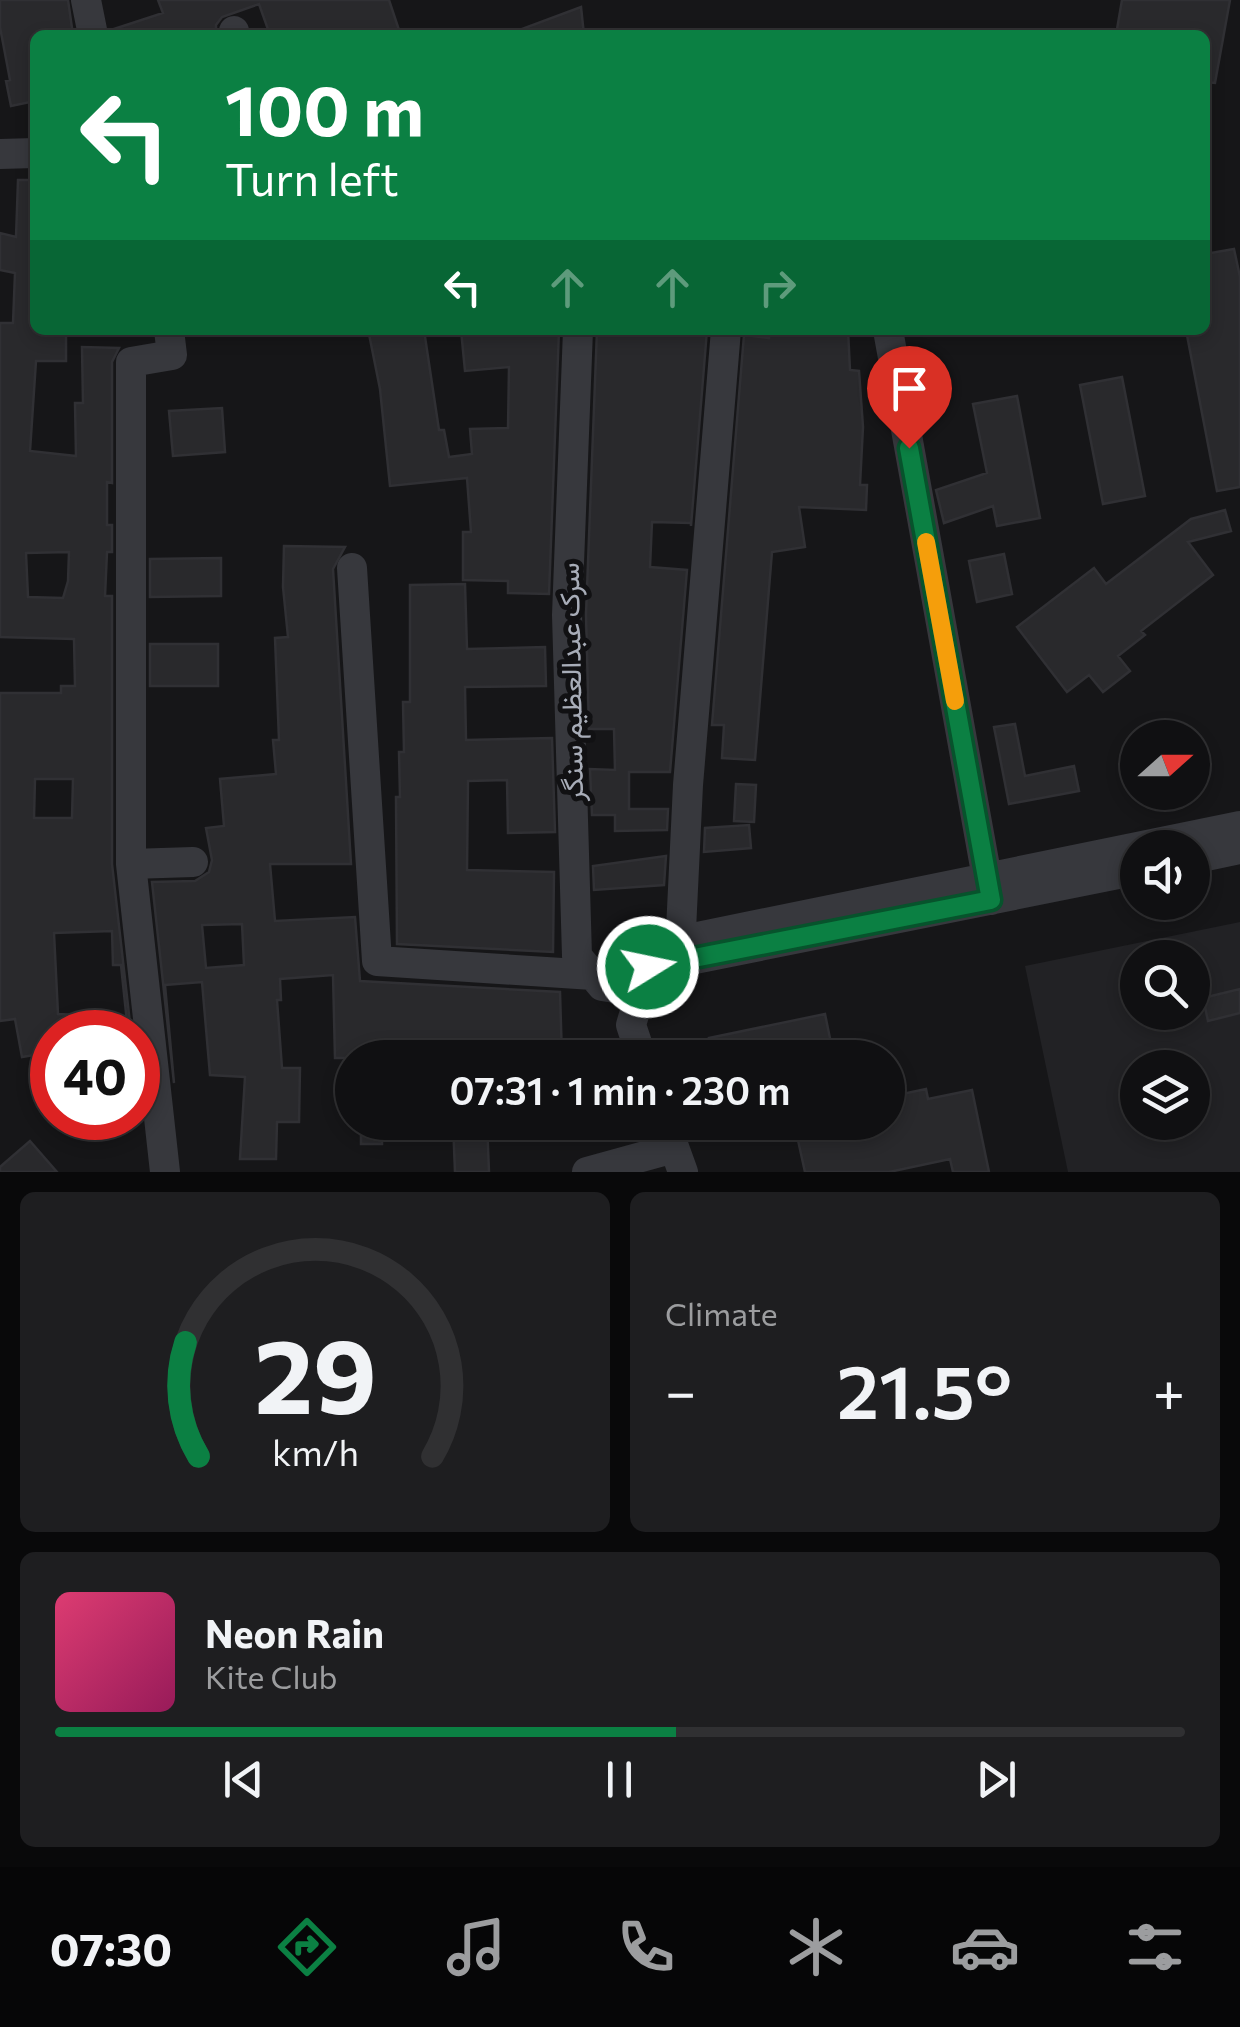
<!DOCTYPE html>
<html lang="en">
<head>
<meta charset="utf-8">
<style>
	body { margin:0; font-family:Commissioner,Vazirmatn,sans-serif; background:#1e1e20; color:#f1f3f6; height:100vh; display:flex; flex-direction:column; font-size:38px; white-space:nowrap }
	* { box-sizing:border-box; margin:0 }
	p { font-size:32px; color:#9c9d9f }
	.icon { flex:none; width:55px; height:55px; fill:none; stroke:currentColor; stroke-width:2; stroke-linecap:round; stroke-linejoin:round }
	.map { position:relative; height:1172px; overflow:hidden }
	.sheet { display:flex; flex-direction:column; gap:20px; padding:20px; background:#09090a; flex:1 }
	.sheet>* { flex:none }
	.top-card { position:absolute; left:30px; top:30px; width:1180px; height:305px; border-radius:15px; box-shadow:0 5px 15px #0003,0 0 0 2px #303032; background:#0b8043; color:#fff; overflow:hidden }
	.needle { width:65px; rotate:69deg }
	.tools { position:absolute; left:1120px; top:720px; display:grid; gap:20px }
	.tools a { display:grid; place-items:center; width:90px; height:90px; border-radius:50%; background:#101012; box-shadow:0 5px 15px #0003,0 0 0 2px #303032; font-size:50px }
	.speed { position:absolute; left:30px; top:1010px; display:flex; gap:20px; font-size:50px; font-weight:700; text-align:center }
	.speed>* { display:grid; place-content:center; width:130px; height:130px; border-radius:50%; background:#101012; box-shadow:0 5px 15px #0003,0 0 0 2px #303032; line-height:1 }
	.speed .limit { border:15px solid #d22; background:#fff; color:#111 }
	.pin { position:absolute; display:grid; place-items:center; width:85px; height:85px; color:#fff; margin:-102px -42px; border-radius:50% 50% 50% 0; rotate:-45deg; box-shadow:0 0 10px #0007 }
	.pin .icon { rotate:45deg }
	.me { position:absolute; width:110px; margin:-55px; rotate:80deg; stroke-linejoin:round; filter:drop-shadow(0 0 8px #0008) }
	.turn { display:flex; align-items:center; gap:35px; height:210px; padding:0 30px; font-size:45px }
	.turn .icon { width:130px; height:130px; stroke-width:2.5 }
	.turn b { display:block; font-size:70px; line-height:85px }
	.lanes { display:flex; align-items:center; height:95px; padding:0 30px; background:#0003; justify-content:center; gap:50px; direction:ltr }
	.lanes .off { opacity:.35 }
	.big { font-size:75px; font-weight:600; line-height:1.1 }
	.sheet .tile { flex:1; display:flex; flex-direction:column; justify-content:center; gap:15px; min-width:0; padding:0 35px; border-radius:15px; background:#1e1e20 }
	.sheet .dial { align-items:center; gap:0 }
	.dial svg { height:260px; overflow:visible; fill:none; stroke:#303032; stroke-width:7; stroke-linecap:round; text-anchor:middle }
	.dial text { fill:#f1f3f6; stroke:none }
	.song { display:flex; align-items:center; gap:30px }
	.cover { width:120px; height:120px; border-radius:15px; background:linear-gradient(135deg,hsl(340 70% 55%),hsl(330 70% 35%)) }
	.played { height:10px; border-radius:5px; background:linear-gradient(90deg,#0b8043 55%,#303032 55%) }
	.keys { display:flex; justify-content:space-around; direction:ltr }
	.heat { display:flex; justify-content:space-between; align-items:center; font-size:55px; direction:ltr }
	.sheet .tiles { flex:1; display:grid; gap:20px; grid-template-columns:1fr 1fr }
	.tile:last-child { grid-column:span 2 }
	.trip { position:absolute; left:335px; top:1040px; width:570px; height:100px; border-radius:50px; background:#101012; box-shadow:0 5px 15px #0003,0 0 0 2px #303032; font-weight:600; line-height:100px; text-align:center }
	.dock { display:flex; height:160px; justify-content:space-around; align-items:center; background:#060607; color:#9c9d9f }
	.dock .icon { width:70px; height:70px }
	.dock .active { color:#0b8043 }
	.dock b { font-size:45px; color:#f1f3f6 }
	.map>svg:first-child { display:block }
	.built { fill:#222225; fill-rule:evenodd }
	.building { fill:#29292c; stroke:#303034; stroke-width:2.5; fill-rule:evenodd }
	.lines { fill:none; stroke-linecap:round; stroke-linejoin:round }
	.minor { stroke:#37383d; stroke-width:30 }
	.route-casing { stroke:#07532c; stroke-width:25 }
	.route { stroke:#0b8043; stroke-width:18 }
	.slow { stroke:#f59e0b; stroke-width:18 }
	.labels { text-anchor:middle; stroke-width:10; stroke-linejoin:round; paint-order:stroke }
	.street-label { font-size:28px; fill:#a8adb8; stroke:#111113 }
</style>
</head>
<body>
<div class="map">
<svg width="1240" height="1172" viewBox="0 0 1240 1172">
	<rect width="100%" height="100%" fill="#161618"/>
	<path class="built" d="M1240,922V1172H1068L1025,966ZM1138,958H1192V1012H1138ZM1138,1068H1192V1122H1138Z"/>
	<path class="building" d="M0,0H68L73,35H35V101L11,106L6,81L10,80L0,27Z
		M158,0H389L399,30L384,35H270L259,4L222,17L216,25V35H111V30L163,13Z
		M1122,0H1230L1215,83L1205,82V35H1116Z
		M581,7L584,35H511V33Z
		M18,180H35V330H66V361H36L30,451L76,456L75,403H83L82,347L119,348L112,362V483L107,482V525H112V552H107L105,596H112V864L131,1032H128L121,965H113L112,931L54,933L58,1014L98,1016V1032H52V1052L22,1057L15,1019L0,1021V693H61V686H75L74,639L0,637V323H13L15,273L0,270V233L16,237ZM69,552L68,581L63,598L28,597L26,553ZM35,779H73L72,818H34Z
		M1234,249L1240,277V487L1217,491L1186,330H1205V254Z
		M392,330H424L439,430H444L449,457L472,454L470,429L508,428L509,367L465,371L461,330H559L549,594L508,593V581L463,580V532H471L467,478L390,486L380,389L369,334Z
		M597,330H707L691,526V523L652,522L650,567L687,570L670,772H629V809H668L667,830L615,831V815H592L590,769L615,770L614,729H589L586,615Z
		M779,330H848L850,370L859,371L863,427L860,485H867L866,510L799,507L805,547L772,552L755,760L722,758L724,725H712L744,335L769,338V335L778,336Z
		M1122,377L1145,496L1103,504L1080,385Z
		M1017,396L1040,518L997,526L993,506L944,523L936,490L987,473L973,404Z
		M222,408L225,452L173,456L169,411Z
		M1225,510L1231,531L1188,542L1213,575L1141,631L1145,635L1118,656L1130,671L1103,692L1089,675L1067,692L1017,627L1094,568L1106,584L1191,519Z
		M284,546L345,547L333,569L351,864H270L275,921L355,917L360,981L560,992L562,1058H335L333,975L280,979L281,1000H277L282,1068H300L299,1122H277L276,1159H240L245,1077L210,1075L202,982L165,985L174,1083L152,882L195,881L209,872L212,860L206,828L224,826L220,779L276,774L273,740H279L275,638L288,637L283,587ZM242,924L244,965L206,968L202,925Z
		M1004,554L1012,594L977,602L969,561Z
		M221,558V596L150,597V559Z
		M465,584L467,649L545,647L546,686L465,687L466,740L552,738L555,832L508,833L507,780L468,781L467,870L554,872L553,952L397,944L396,797H400L399,752H404L403,702H410V585Z
		M150,644H218V686H150Z
		M1015,724L1025,776L1074,766L1079,791L1009,804L994,727Z
		M736,784L756,785L754,822L734,821Z
		M749,825L751,848L704,852L705,828Z
		M666,856L664,885L594,890L593,866Z
		M1240,989V1013L1208,1021L1203,998Z
		M825,1014L834,1058H713L709,1038Z
		M926,1089L928,1099L972,1090L989,1172H953L950,1159L889,1172H805L794,1122H888V1097Z
		M361,1122H382V1144H361Z
		M453,1122H487L489,1172H455Z
		M30,1141L57,1172H0V1167Z"/>
	<g class="lines">
		<path class="minor" d="M86,0L93,35
			M234,31L235,35
			M0,154L35,153
			M169,330L172,355L131,362V864L193,862
			M578,330L567,615L577,956L602,986L640,992
			M888,330L991,900
			M352,568L377,961L593,975
			M1192,859L1240,849
			M131,864L165,1172
			M686,960L681,930L688,785L726,330
			M670,964L1138,870
			M642,1058L631,1025L648,967L683,940L1240,826
			M665,1122L683,1172
			M587,1172L674,1148"/>
	</g>
	<g class="lines">
		<defs>
			<path id="route" d="M648,967L991,900L909,448"/>
		</defs>
		<use href="#route" class="route-casing"/>
		<use href="#route" class="route"/>
		<path class="slow" d="M926,542L955,701"/>
	</g>
	<g class="labels">
		<g class="street-label">
			<text transform="translate(571 682) rotate(-91)" y="10">سرک عبدالعظیم سنگر</text>
		</g>
	</g>
</svg>
<div class="tools">
<a><svg class="needle" viewBox="-14 -14 28 28"><path d="M0-13l5 13h-10z" fill="#e53935"/><path d="M0 13l5-13h-10z" fill="#9c9d9f"/></svg></a>
<a><svg class="icon" aria-label="sound" viewBox="0 0 24 24"><path d="M4 9h4l5-4v14l-5-4H4zM17 9q2 3 0 6"/></svg></a>
<a><svg class="icon" aria-label="search" viewBox="0 0 24 24"><circle cx="10" cy="10" r="6"/><path d="M15 15l6 6"/></svg></a>
<a><svg class="icon" aria-label="layers" viewBox="0 0 24 24"><path d="M12 4l9 5-9 5-9-5zM3 14l9 5 9-5"/></svg></a>
</div>
<div class="speed"><div class="limit">40</div></div>
<div class="pin" style="left:909px;top:448px;background:#d93025"><svg class="icon" aria-label="arrive" viewBox="0 0 24 24"><path d="M6 21V4h12l-3 4 3 4H6"/></svg></div>
<svg class="me" style="left:648px;top:967px" viewBox="-20 -20 40 40"><circle r="17" fill="#0b8043" stroke="#fff" stroke-width="3"/><path d="M0-11L8 9 0 5-8 9z" fill="#fff"/></svg>
<div class="trip">07:31 · 1 min · 230 m</div>
<div class="top-card">
<div class="turn"><svg class="icon" aria-label="left" viewBox="0 0 24 24"><path d="M17 20v-9H6M10 6l-5 5 5 5"/></svg><div><b>100 m</b>Turn left</div></div>
<div class="lanes"><svg class="icon" aria-label="left" viewBox="0 0 24 24"><path d="M17 20v-9H6M10 6l-5 5 5 5"/></svg><svg class="icon off" aria-label="ahead" viewBox="0 0 24 24"><path d="M12 20V5M6 11l6-6 6 6"/></svg><svg class="icon off" aria-label="ahead" viewBox="0 0 24 24"><path d="M12 20V5M6 11l6-6 6 6"/></svg><svg class="icon off" aria-label="right" viewBox="0 0 24 24"><path d="M7 20v-9h11M14 6l5 5-5 5"/></svg></div>
</div>
</div>
<section class="sheet">
<div class="tiles">
<div class="tile dial"><svg viewBox="0 0 100 80">
<path d="M14 69A42 42 0 1 1 86 69"/>
<path d="M14 69A42 42 0 0 1 10 34" stroke="#0b8043"/>
<text x="50" y="56" font-size="32" font-weight="700">29</text>
<text x="50" y="72" font-size="11">km/h</text>
</svg></div>
<div class="tile"><p>Climate</p>
<div class="heat"><a>−</a><b class="big">21.5°</b><a>+</a></div>
</div>
<div class="tile">
<div class="song"><i class="cover"></i><div><b>Neon Rain</b><p>Kite Club</p></div></div>
<div class="played"></div>
<div class="keys"><svg class="icon" aria-label="previous" viewBox="0 0 24 24"><path d="M18 5L8 12l10 7zM5 5v14"/></svg><svg class="icon" aria-label="pause" viewBox="0 0 24 24"><path d="M8 5v14M16 5v14"/></svg><svg class="icon" aria-label="next" viewBox="0 0 24 24"><path d="M6 5l10 7-10 7zM19 5v14"/></svg></div>
</div>
</div>
</section>
<nav class="dock">
<b>07:30</b>
<svg class="icon active" aria-label="directions" viewBox="0 0 24 24"><path d="M12 3l9 9-9 9-9-9zM9 14v-3h6M13 9l2 2-2 2"/></svg>
<svg class="icon" aria-label="music" viewBox="0 0 24 24"><path d="M9 18V5l10-2v13"/><circle cx="6" cy="18" r="3"/><circle cx="16" cy="16" r="3"/></svg>
<svg class="icon" aria-label="phone" viewBox="0 0 24 24"><path d="M5 4h4l2 5-3 2q2 4 5 5l2-3 5 2v4C11 20 4 13 5 4z"/></svg>
<svg class="icon" aria-label="climate" viewBox="0 0 24 24"><path d="M12 3v18M4 7l16 10M4 17L20 7"/></svg>
<svg class="icon" aria-label="car" viewBox="0 0 24 24"><path d="M5 17H2v-5l4-1 3-4h7l3 4 3 1v5h-3M9 17h6M6 11h13"/><circle cx="7" cy="17" r="2"/><circle cx="17" cy="17" r="2"/></svg>
<svg class="icon" aria-label="filters" viewBox="0 0 24 24"><path d="M4 7h16M4 17h16"/><circle cx="9" cy="7" r="2"/><circle cx="15" cy="17" r="2"/></svg>
</nav>
</body>
</html>
